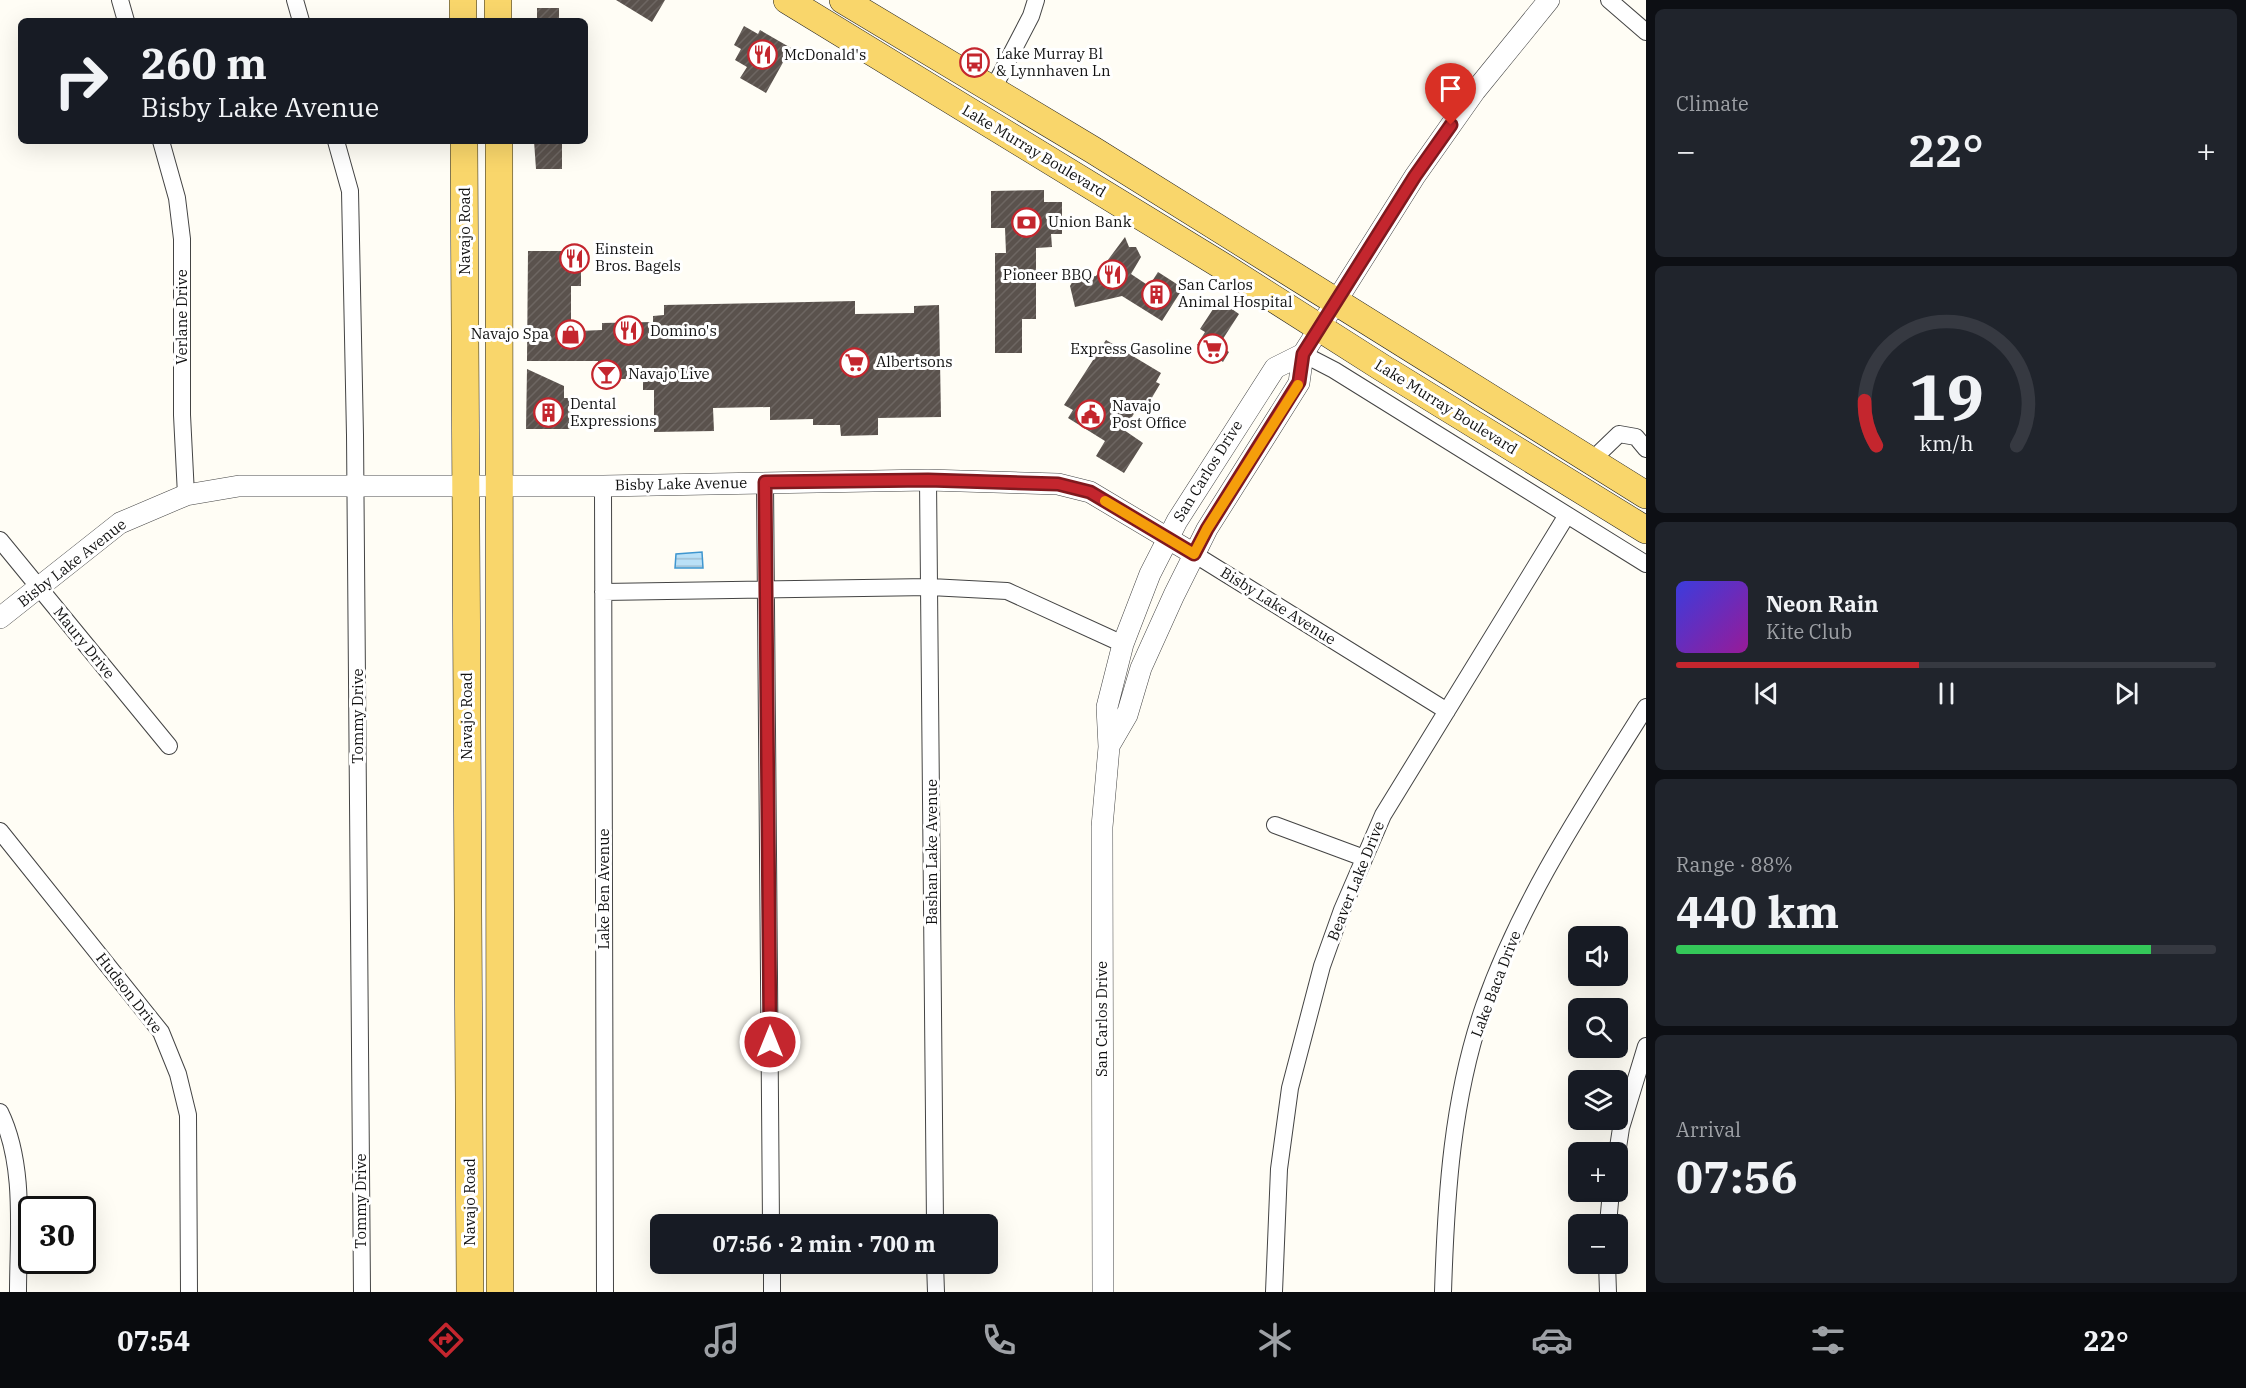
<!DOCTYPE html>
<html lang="en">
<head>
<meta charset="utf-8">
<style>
	body { margin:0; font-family:"IBM Plex Serif",serif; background:#20242c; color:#f1f3f6; height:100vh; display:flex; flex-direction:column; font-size:22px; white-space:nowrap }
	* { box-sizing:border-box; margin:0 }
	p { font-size:20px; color:#9ea1a6 }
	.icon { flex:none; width:33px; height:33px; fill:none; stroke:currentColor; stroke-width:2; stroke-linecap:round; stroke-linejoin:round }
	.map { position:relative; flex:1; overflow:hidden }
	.details { display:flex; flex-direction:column; gap:9px; padding:9px; background:#0d0f14; width:600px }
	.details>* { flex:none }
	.guide { position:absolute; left:18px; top:18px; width:570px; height:126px; border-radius:9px; box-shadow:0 6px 24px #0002; background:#171b24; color:#f1f3f6; overflow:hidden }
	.fabs { position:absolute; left:1568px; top:926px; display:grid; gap:12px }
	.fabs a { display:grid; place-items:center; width:60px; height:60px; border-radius:9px; background:#171b24; box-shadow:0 6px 24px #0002; font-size:30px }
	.speed { position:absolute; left:18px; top:1196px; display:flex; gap:12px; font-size:30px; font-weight:700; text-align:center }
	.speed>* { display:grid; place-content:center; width:78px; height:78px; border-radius:50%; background:#171b24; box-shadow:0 6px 24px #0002; line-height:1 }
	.speed .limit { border:3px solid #111; border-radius:9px; background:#fff; color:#111 }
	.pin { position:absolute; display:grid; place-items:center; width:51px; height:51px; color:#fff; margin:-62px -26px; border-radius:50% 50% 50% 0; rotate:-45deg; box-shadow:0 0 6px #0007 }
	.pin .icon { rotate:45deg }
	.me { position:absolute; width:66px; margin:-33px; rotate:0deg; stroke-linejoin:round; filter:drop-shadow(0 0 4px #0008) }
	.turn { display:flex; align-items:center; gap:21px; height:126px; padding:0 24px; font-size:27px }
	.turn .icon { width:78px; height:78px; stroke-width:2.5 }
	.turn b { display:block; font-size:42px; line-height:51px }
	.big { font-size:45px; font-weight:700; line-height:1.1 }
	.details .widget { flex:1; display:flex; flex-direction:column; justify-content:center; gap:9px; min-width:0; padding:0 21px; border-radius:9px; background:#20242c }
	.details .dial { align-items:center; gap:0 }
	.dial svg { height:156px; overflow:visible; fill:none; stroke:#363941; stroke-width:7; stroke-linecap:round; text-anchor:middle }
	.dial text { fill:#f1f3f6; stroke:none }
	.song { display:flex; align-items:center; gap:18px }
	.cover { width:72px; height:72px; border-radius:9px; background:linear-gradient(135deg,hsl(240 70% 55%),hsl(300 70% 35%)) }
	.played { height:6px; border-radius:3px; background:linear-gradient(90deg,#c4262e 45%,#363941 45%) }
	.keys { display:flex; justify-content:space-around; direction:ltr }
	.heat { display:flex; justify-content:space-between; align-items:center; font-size:33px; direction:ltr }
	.charge { height:9px; border-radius:4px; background:linear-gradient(90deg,#34c759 88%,#363941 0) }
	.trip { position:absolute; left:650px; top:1214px; width:348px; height:60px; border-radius:9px; background:#171b24; box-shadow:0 6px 24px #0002; font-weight:700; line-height:60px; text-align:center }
	.tabs { display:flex; height:96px; justify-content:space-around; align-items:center; background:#090b0e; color:#9ea1a6 }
	.tabs .icon { width:42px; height:42px }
	.tabs .selected { color:#c4262e }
	.tabs b { font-size:27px; color:#f1f3f6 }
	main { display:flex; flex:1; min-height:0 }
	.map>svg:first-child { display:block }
	.water { fill:url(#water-rules); stroke:#3f96cf; stroke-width:1.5 }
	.building { fill:url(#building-hatch) }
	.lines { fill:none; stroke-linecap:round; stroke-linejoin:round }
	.minor-casing { stroke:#444; stroke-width:18 }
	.tertiary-casing { stroke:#444; stroke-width:22 }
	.primary-casing { stroke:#222; stroke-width:28 }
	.minor { stroke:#fff; stroke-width:16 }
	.tertiary { stroke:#fff; stroke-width:21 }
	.primary { stroke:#f9d66b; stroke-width:27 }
	.route-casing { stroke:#7f191e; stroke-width:15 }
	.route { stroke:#c4262e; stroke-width:10 }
	.slow { stroke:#f59e0b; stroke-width:10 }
	.labels { text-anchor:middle; stroke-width:6; stroke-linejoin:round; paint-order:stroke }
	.poi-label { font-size:15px; fill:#111; stroke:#fff; text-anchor:start }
	.street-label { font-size:15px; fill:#111; stroke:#fff }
</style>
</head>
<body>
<main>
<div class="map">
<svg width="1646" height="1292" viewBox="0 0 1646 1292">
	<defs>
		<pattern id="water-rules" width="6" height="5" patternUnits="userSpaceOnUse" patternTransform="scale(1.5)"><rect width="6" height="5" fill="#b9e0f7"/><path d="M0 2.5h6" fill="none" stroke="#9ebfd3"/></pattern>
		<pattern id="building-hatch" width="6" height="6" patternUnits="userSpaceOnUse" patternTransform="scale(1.5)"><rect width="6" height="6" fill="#5a524d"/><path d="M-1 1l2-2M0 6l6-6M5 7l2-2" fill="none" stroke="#6d6662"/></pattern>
	</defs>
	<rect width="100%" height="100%" fill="#fffdf5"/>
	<path class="water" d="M702,552L703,568H675L676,554Z"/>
	<path class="building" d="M616,0H665L652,22Z
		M537,8H559V21H537Z
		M744,26L758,34L760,30L791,48L766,93L740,78L747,67L735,60L741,49L734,45Z
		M534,141H562V169H536Z
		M1044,190V202H1062V234H1051L1052,247L1036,248V319H1022V353H995V253H1006L1005,228H991V191Z
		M1125,237L1129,247H1136L1141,257L1131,274L1149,286L1158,272L1183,288L1162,321L1122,296L1075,307L1070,286L1074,279L1096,276Z
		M528,251H581V286H571V325H578L579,331L602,330V323L653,322V316L664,315V305L855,301V314L914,313V306L939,305L941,417L878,418V435L841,436L840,425H813V419L770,420V407L713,408L714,431L654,432V390H643V379H598V361H527Z
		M1219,300L1239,314L1219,345L1229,352L1223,362L1197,345L1205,332L1200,329Z
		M1106,340L1161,373L1156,382L1160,384L1144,411L1138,407L1124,430L1143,443L1124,473L1096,456L1105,441L1068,418L1073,410L1064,405Z
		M527,369L564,386V398H572V429H526Z"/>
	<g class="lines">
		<defs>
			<path id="minor" d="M120,0L126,21
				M295,0L301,21
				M1609,0L1646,32
				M992,91L1031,16L1036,0
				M161,141L177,198L182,239V415L186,495
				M336,141L350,191L355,435L362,1292
				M1303,354L1334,370L1646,564
				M1591,461L1619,434L1636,437L1646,449
				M928,480L935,1224
				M765,482L771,1224
				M603,486L605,1292
				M0,540L169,746
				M1194,554L1447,711
				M603,592L930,587L1007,591L1123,644
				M1275,825L1364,858
				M0,831L161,1032L178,1074L188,1115L189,1292
				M0,1112C26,1165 18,1235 18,1292
				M1617,1154L1621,1128L1646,1046
				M1608,1224L1611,1191
				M772,1263V1292
				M935,1263L936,1292
				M1607,1263L1608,1292
				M1274,1292L1279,1169L1290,1088L1322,966L1342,910L1383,815L1567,515
				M1443,1292C1446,1195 1452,1098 1484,1006C1522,898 1586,803 1646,707"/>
			<path id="tertiary" d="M0,618L120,523L186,495L239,486H603L928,480L1058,484L1090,492L1194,554
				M1109,746L1127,715L1141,668L1174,595L1207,529L1299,383L1303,354L1415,176L1475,91L1549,0
				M1103,1292L1102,827L1109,747L1107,707L1123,644L1150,574L1177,521L1275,368L1303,354"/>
			<path id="primary" d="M463,0V21
				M498,0V21
				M787,0L1224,267L1381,367L1646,530
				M843,0L1093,150L1646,495
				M464,141L470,1292
				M499,141L500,1292"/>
		</defs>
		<use href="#minor" class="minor-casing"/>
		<use href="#tertiary" class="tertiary-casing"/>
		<use href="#primary" class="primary-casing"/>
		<use href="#minor" class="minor"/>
		<use href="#tertiary" class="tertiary"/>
		<use href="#primary" class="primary"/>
	</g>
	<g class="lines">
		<defs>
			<path id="route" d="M770,1042L765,482L928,480L1058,484L1090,492L1194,554L1207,529L1299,382L1303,354L1415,176L1451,125"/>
		</defs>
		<use href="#route" class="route-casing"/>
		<use href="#route" class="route"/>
		<path class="slow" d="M1105,501L1194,554L1207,529L1298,385"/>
	</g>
	<defs>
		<symbol id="restaurant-ring" viewBox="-11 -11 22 22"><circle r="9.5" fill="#fff" stroke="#c4262e" stroke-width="1.5"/><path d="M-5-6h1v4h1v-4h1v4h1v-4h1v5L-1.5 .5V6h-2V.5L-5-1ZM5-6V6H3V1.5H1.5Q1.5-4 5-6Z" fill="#c4262e"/></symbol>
		<symbol id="bus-ring" viewBox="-11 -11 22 22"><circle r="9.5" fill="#fff" stroke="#c4262e" stroke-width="1.5"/><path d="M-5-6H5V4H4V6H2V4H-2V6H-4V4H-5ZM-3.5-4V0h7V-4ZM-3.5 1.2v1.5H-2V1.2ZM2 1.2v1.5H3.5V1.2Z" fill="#c4262e"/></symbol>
		<symbol id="bank-ring" viewBox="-11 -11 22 22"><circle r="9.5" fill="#fff" stroke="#c4262e" stroke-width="1.5"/><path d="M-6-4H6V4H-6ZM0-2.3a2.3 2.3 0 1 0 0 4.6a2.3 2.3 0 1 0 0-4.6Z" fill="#c4262e"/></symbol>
		<symbol id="building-ring" viewBox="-11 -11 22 22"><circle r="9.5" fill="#fff" stroke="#c4262e" stroke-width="1.5"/><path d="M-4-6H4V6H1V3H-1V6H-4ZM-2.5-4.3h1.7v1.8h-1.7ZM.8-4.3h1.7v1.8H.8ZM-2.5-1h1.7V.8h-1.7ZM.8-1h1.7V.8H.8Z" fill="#c4262e"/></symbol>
		<symbol id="shop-ring" viewBox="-11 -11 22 22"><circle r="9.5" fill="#fff" stroke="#c4262e" stroke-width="1.5"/><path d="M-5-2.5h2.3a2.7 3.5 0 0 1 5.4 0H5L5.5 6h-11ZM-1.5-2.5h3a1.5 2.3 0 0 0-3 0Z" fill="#c4262e"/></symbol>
		<symbol id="supermarket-ring" viewBox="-11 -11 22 22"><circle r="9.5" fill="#fff" stroke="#c4262e" stroke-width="1.5"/><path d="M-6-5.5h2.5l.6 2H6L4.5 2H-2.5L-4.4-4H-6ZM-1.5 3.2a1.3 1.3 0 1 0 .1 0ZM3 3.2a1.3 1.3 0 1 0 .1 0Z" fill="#c4262e"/></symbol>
		<symbol id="bar-ring" viewBox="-11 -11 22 22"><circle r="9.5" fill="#fff" stroke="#c4262e" stroke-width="1.5"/><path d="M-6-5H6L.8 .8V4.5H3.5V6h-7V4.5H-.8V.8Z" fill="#c4262e"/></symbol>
		<symbol id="civic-ring" viewBox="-11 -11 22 22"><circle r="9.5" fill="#fff" stroke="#c4262e" stroke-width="1.5"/><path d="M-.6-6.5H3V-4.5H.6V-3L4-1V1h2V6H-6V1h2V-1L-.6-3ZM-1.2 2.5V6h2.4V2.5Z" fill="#c4262e"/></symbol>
	</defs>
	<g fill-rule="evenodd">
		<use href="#restaurant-ring" x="746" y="38" width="33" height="33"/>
		<use href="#bus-ring" x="958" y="46" width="33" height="33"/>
		<use href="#bank-ring" x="1010" y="206" width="33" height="33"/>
		<use href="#restaurant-ring" x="558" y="242" width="33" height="33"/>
		<use href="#restaurant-ring" x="1096" y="258" width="33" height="33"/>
		<use href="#building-ring" x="1140" y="278" width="33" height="33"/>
		<use href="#restaurant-ring" x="612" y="314" width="33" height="33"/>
		<use href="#shop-ring" x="554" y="318" width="33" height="33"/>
		<use href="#supermarket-ring" x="1196" y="332" width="33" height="33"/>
		<use href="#supermarket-ring" x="838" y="346" width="33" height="33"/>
		<use href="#bar-ring" x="590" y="358" width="33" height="33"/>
		<use href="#building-ring" x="532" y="396" width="33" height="33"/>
		<use href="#civic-ring" x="1074" y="398" width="33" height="33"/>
	</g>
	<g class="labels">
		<g class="poi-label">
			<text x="996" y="59">Lake Murray Bl<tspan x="996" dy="17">&amp; Lynnhaven Ln</tspan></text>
			<text x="784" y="60">McDonald's</text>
			<text x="1048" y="227">Union Bank</text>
			<text x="595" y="254">Einstein<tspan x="595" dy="17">Bros. Bagels</tspan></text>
			<text x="1092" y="280" text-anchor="end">Pioneer BBQ</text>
			<text x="1178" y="290">San Carlos<tspan x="1178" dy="17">Animal Hospital</tspan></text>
			<text x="650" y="336">Domino's</text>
			<text x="549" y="339" text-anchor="end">Navajo Spa</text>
			<text x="1192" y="354" text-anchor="end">Express Gasoline</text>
			<text x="876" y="367">Albertsons</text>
			<text x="628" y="379">Navajo Live</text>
			<text x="570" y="409">Dental<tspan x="570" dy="17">Expressions</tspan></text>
			<text x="1112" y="411">Navajo<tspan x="1112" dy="17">Post Office</tspan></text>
		</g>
		<g class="street-label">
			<text transform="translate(1034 151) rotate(31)" y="5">Lake Murray Boulevard</text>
			<text transform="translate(465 231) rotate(-90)" y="5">Navajo Road</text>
			<text transform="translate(182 317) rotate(-90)" y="5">Verlane Drive</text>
			<text transform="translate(1446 407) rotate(32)" y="5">Lake Murray Boulevard</text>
			<text transform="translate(1208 471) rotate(-58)" y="5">San Carlos Drive</text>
			<text transform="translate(681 484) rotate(-1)" y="5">Bisby Lake Avenue</text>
			<text transform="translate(72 563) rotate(-38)" y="5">Bisby Lake Avenue</text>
			<text transform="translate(1278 606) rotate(32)" y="5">Bisby Lake Avenue</text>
			<text transform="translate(84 643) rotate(51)" y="5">Maury Drive</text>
			<text transform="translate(358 716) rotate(-90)" y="5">Tommy Drive</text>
			<text transform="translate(467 716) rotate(-90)" y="5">Navajo Road</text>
			<text transform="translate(932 852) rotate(-90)" y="5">Bashan Lake Avenue</text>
			<text transform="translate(1356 881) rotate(-68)" y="5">Beaver Lake Drive</text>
			<text transform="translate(604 889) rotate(-90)" y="5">Lake Ben Avenue</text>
			<text transform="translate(1496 984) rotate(-69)" y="5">Lake Baca Drive</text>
			<text transform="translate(129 993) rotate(52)" y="5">Hudson Drive</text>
			<text transform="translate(1102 1019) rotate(-90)" y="5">San Carlos Drive</text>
			<text transform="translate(361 1201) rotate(-90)" y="5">Tommy Drive</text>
			<text transform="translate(470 1202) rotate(-90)" y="5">Navajo Road</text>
		</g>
	</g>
</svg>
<div class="fabs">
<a><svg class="icon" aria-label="sound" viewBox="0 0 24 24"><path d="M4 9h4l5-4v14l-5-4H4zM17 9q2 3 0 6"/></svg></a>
<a><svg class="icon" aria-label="search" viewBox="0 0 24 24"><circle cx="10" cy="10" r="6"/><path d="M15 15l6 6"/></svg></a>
<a><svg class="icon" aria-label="layers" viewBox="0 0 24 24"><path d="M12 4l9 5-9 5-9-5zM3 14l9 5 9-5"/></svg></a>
<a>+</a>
<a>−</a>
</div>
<div class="speed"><div class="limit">30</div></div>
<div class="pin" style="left:1451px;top:125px;background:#d93025"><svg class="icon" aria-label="arrive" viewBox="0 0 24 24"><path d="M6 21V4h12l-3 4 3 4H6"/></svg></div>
<svg class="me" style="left:770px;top:1042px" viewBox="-20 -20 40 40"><circle r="17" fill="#c4262e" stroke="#fff" stroke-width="3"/><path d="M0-11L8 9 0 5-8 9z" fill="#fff"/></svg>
<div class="trip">07:56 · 2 min · 700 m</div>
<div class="guide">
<div class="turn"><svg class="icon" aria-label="right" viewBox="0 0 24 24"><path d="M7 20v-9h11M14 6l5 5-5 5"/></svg><div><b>260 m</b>Bisby Lake Avenue</div></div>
</div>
</div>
<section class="details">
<div class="widget"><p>Climate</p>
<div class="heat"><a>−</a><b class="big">22°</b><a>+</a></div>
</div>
<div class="widget dial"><svg viewBox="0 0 100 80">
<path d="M14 69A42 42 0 1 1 86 69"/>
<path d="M14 69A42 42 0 0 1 8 46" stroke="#c4262e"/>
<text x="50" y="56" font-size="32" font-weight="700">19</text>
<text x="50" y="72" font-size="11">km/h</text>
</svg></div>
<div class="widget">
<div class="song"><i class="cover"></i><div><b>Neon Rain</b><p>Kite Club</p></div></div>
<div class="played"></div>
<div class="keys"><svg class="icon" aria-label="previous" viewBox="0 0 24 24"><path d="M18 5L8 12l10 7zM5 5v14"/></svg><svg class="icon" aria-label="pause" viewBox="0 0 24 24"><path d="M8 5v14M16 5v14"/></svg><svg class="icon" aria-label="next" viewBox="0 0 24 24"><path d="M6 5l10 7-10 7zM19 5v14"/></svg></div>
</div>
<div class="widget"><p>Range · 88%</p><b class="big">440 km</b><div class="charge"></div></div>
<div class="widget"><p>Arrival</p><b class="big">07:56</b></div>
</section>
</main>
<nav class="tabs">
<b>07:54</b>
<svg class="icon selected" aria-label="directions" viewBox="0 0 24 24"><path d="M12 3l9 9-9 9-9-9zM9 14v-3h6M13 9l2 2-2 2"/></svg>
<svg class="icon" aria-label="music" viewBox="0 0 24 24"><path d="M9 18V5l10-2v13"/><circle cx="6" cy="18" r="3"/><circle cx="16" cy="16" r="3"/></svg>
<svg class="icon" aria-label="phone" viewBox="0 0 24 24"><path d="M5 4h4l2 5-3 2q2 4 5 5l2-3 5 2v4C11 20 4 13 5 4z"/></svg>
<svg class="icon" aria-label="climate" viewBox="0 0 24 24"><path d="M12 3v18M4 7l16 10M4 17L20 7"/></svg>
<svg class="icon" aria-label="car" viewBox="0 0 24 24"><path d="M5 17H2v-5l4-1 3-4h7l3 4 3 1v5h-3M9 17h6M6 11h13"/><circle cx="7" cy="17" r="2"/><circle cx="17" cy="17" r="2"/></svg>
<svg class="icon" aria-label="filters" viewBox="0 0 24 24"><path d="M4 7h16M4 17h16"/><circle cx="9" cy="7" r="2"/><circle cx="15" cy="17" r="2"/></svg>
<b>22°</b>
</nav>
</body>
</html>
